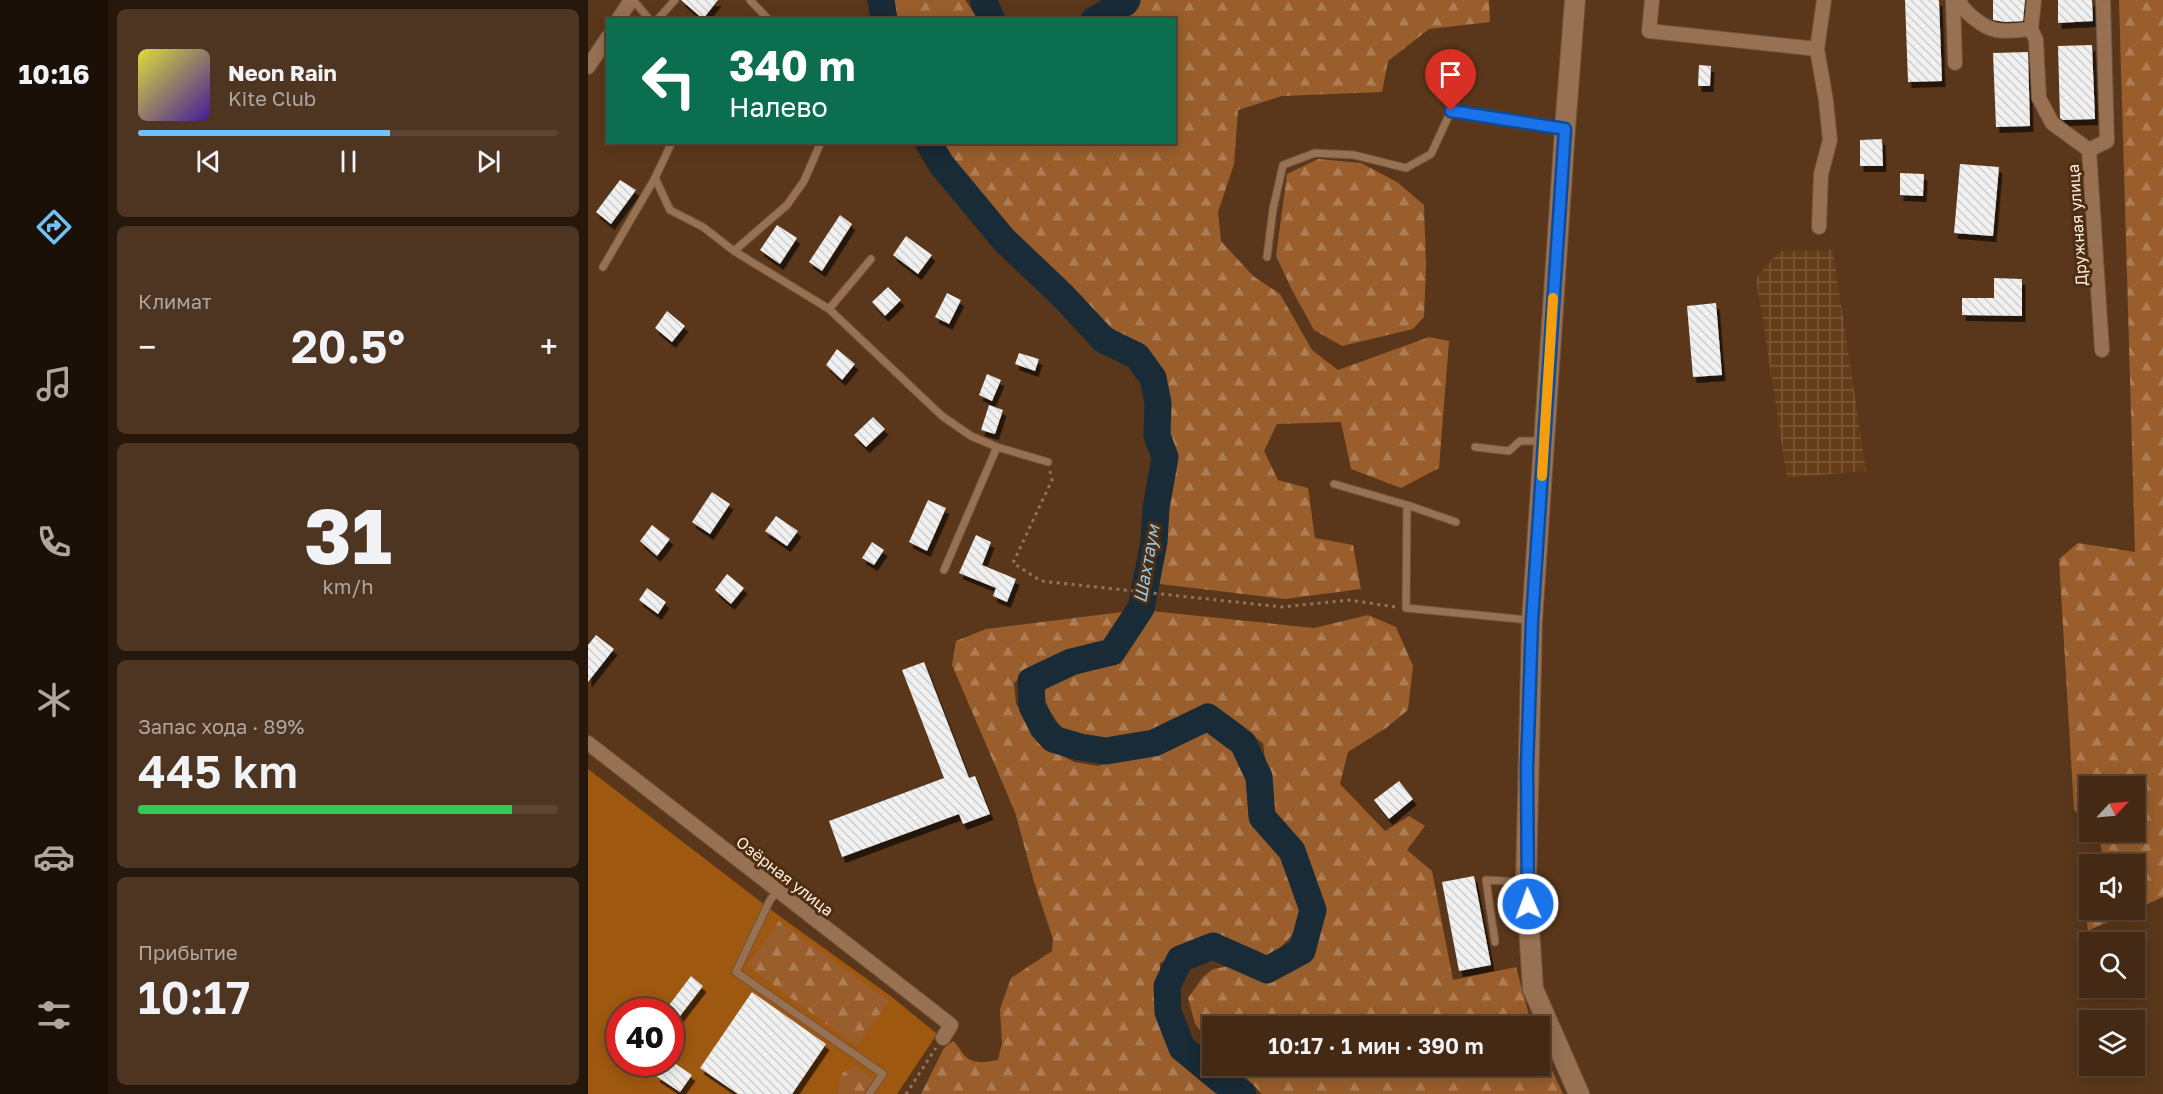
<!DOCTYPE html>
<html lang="ru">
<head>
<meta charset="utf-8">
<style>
	body { margin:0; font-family:"Golos Text",sans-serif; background:#4e3522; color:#f1f3f6; height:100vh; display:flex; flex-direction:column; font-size:22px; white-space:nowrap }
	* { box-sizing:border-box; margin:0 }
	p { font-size:20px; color:#afa6a0 }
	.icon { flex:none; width:33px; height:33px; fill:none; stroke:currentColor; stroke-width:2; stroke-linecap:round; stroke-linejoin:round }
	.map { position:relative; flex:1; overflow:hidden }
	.side { display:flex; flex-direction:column; gap:9px; padding:9px; background:#25170b; width:480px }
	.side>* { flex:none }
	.banner { position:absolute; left:18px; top:18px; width:570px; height:126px; border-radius:0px; box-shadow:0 3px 15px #0003,0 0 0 2px #5c4534; background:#0b6e4f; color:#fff; overflow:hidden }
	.needle { width:39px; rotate:64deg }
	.tools { position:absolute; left:1491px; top:776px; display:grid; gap:12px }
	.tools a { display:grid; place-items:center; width:66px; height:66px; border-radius:0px; background:#442914; box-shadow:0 3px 15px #0003,0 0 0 2px #5c4534; font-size:30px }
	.speed { position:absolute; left:18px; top:998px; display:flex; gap:12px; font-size:30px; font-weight:700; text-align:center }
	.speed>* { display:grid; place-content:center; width:78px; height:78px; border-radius:50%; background:#442914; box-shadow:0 3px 15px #0003,0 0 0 2px #5c4534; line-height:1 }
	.speed .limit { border:9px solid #d22; background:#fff; color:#111 }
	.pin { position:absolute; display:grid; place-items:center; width:51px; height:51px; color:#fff; margin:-62px -26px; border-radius:50% 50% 50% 0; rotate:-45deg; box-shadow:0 0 6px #0007 }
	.pin .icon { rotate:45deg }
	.me { position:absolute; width:66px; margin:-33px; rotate:358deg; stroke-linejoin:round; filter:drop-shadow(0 0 4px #0008) }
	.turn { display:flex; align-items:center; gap:21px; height:126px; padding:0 24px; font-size:27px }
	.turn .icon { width:78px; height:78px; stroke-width:2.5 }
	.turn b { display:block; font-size:42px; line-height:51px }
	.big { font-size:45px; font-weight:600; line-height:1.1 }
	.side .card { flex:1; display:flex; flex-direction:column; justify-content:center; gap:9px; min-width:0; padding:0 21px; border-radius:9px; background:#4e3522 }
	.side .dial { align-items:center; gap:0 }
	.dial b { font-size:78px; line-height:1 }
	.song { display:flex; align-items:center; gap:18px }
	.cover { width:72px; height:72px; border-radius:9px; background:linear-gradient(135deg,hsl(60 70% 55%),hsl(260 70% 35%)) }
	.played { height:6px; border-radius:3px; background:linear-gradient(90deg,#72c1f5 60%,#5c4534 60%) }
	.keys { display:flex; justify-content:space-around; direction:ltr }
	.heat { display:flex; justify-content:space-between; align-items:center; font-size:33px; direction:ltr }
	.charge { height:9px; border-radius:4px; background:linear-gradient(90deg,#34c759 89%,#5c4534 0) }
	.trip { position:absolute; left:614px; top:1016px; width:348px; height:60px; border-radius:0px; background:#442914; box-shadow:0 3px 15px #0003,0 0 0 2px #5c4534; font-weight:600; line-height:60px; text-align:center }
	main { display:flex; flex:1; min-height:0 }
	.tab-bar { display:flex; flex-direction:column; width:108px; justify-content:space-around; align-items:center; background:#1b1008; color:#afa6a0 }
	.tab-bar .icon { width:42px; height:42px }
	.tab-bar .selected { color:#72c1f5 }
	.tab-bar b { font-size:27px; color:#f1f3f6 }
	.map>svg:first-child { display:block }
	.industrial { fill:url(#industrial-grid) }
	.green { fill:#9f5810; fill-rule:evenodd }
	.forest { fill:url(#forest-firs) }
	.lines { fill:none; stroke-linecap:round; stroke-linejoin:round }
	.river { stroke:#192b37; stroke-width:27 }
	.building { fill:url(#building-back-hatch); filter:url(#shadow) }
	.lane-casing { stroke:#6f543c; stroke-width:9 }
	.street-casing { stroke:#6f543c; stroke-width:16 }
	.secondary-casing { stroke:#6f543c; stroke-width:22 }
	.path { stroke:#90745d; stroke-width:3; stroke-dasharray:3 4.5; stroke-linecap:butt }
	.lane { stroke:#987153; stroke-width:7 }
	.street { stroke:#987153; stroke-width:14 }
	.secondary { stroke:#987153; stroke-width:20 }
	.route-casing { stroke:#114b97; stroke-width:15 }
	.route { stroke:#1a73e8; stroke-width:10 }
	.slow { stroke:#f59e0b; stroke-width:10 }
	.labels { text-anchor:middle; stroke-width:6; stroke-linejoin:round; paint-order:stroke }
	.street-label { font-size:16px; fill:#fcefe5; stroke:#4f2d0f }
	.water-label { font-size:18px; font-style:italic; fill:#90c8ee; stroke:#4f2d0f }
</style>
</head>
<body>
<main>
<nav class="tab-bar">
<b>10:16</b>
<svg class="icon selected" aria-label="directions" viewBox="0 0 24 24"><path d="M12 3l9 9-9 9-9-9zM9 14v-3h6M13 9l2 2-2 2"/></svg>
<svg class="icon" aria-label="music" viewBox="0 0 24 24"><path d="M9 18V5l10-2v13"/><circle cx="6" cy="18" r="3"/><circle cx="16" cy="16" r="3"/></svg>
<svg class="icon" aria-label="phone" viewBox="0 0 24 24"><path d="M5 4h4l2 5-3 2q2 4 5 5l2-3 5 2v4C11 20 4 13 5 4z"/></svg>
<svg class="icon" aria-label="climate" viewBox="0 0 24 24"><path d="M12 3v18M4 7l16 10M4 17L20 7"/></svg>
<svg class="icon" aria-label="car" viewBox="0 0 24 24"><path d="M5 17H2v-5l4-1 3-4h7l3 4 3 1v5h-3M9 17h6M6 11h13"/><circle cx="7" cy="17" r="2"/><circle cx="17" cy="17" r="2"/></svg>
<svg class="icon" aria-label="filters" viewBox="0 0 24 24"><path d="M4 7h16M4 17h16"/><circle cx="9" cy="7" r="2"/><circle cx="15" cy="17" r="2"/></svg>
</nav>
<section class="side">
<div class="card">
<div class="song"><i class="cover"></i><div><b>Neon Rain</b><p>Kite Club</p></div></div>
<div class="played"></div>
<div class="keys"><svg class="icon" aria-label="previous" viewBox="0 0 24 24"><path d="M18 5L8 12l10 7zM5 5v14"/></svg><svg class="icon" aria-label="pause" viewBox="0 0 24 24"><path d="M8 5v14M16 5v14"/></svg><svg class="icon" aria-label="next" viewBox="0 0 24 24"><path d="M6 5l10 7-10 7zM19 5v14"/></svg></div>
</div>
<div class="card"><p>Климат</p>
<div class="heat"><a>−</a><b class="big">20.5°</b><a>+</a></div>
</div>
<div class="card dial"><b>31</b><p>km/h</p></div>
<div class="card"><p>Запас хода · 89%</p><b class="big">445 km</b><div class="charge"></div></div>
<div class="card"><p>Прибытие</p><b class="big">10:17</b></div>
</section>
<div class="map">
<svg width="1575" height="1094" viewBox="0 0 1575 1094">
	<defs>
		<pattern id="industrial-grid" width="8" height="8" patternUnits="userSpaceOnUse" patternTransform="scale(1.5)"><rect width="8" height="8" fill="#643c18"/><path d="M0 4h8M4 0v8" fill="none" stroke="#7b5839"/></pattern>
		<pattern id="forest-firs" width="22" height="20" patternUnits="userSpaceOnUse" patternTransform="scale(1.5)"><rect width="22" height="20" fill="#995e2c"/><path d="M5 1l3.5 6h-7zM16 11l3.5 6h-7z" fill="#ad7d55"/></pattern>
		<pattern id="building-back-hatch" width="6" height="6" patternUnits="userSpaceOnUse" patternTransform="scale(1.5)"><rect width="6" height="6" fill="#f0f0f0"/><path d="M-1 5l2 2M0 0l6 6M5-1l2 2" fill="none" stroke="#cfcece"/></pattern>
		<filter id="shadow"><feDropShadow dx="3.5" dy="6" stdDeviation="0" flood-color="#0009"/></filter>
	</defs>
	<rect width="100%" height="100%" fill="#5a371a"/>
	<path class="industrial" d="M1245,250L1278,471L1199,478L1168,278L1192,251Z"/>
	<path class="green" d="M0,769L194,918L304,997L349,1034L309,1094H276L285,1080L250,1087L248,1094H204L238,1044L164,993L112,1068L150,1094H0ZM32,1011H82V1062H32Z"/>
	<path class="forest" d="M300,0H377L390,19H304Z
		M547,0H901L902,22L841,29L800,61L794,92L694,96L650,110L646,164L630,212L633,241L665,276L692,294L724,350L750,370L841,337L861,341L851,468L813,488L763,469L753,422L689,424L676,451L690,480L720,488L727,538L765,545L773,589L697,599L572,584L576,528L584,488L586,454L570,372L552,348L507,316L460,268L390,192L352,143L586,142V20L526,19L539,12Z
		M1531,0H1575V897L1500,931L1497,907L1501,904L1502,909H1546V864H1516L1510,831H1546V786H1502L1501,823L1486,810L1471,559L1490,543L1547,552Z
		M730,159L773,163L809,182L836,205L838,265L836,317L825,329L754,346L726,330L704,290L688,256L699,174Z
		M542,611L513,648L471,658L442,670L426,683L428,704L455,745L486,762L510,766L584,742L609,729L632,734L652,753L665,776L663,796L670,819L699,856L712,890L717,916C706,933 686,965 661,954C653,951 645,943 636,941C618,935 587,955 572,963C572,982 570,1001 572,1020C575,1058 620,1072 646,1094H333L356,1048L365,1041C371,1046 372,1051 377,1056C386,1065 399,1062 410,1060L414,1043L412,1009L423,978L464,951L465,939L446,882L427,812L364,665L368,641L398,629Z
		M563,611L726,628L780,615L808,627L825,666L820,710L798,728L760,752L752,784L797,831L821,816L837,826L819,850L844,871L865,980L928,967L944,1026H624V1047L607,1024L600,998L615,977L625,969L647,965L666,976L688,975L701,967L723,948L731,922L727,888L711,848L694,825L683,804L675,743C662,734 640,713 624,712C616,711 602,718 594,721C570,729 514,747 490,738C472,731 460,710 454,693C479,665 497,666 531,657Z
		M191,921L301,1001L269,1046L159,966Z
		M951,1042L975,1094H674L654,1073L643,1065H951Z
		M268,1066L285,1080L276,1094H248L254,1073Z"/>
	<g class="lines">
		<path class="river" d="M293,0L296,20
			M395,0L404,20
			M506,20L537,3L539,0
			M340,142L353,164L416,240L474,295L516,340L549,356L565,378L570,403L569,436L577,457L568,508L566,542L553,608L524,652L483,662L443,681L444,706L455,728L465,739L492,747L518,751L566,743L620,717L655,743L671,777L674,817L704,851L725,910L714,951L679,970L625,946L592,959L579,986L580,1012L594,1048L634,1081L655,1094"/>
	</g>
	<path class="building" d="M93,0H130L115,19Z
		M1317,0H1351L1354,81L1320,82Z
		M1405,0H1437L1435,21L1417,22L1405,20Z
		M1470,0H1504L1505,21L1470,23Z
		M1504,45L1507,119L1475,120L1472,118L1470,46Z
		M1440,52L1442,126L1408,127L1405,53Z
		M1111,65L1123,66L1122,86H1110Z
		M1294,139L1295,166H1272V140Z
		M1372,164L1411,167L1405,236L1366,233Z
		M1312,173L1336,174L1335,196L1312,195Z
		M32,180L48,190L23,224L8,212Z
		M252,215L264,224L234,271L221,262Z
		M189,225L209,238L192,264L172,250Z
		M318,236L344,255L330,274L305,255Z
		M1406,278L1434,279V316L1374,315V298H1406Z
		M300,287L313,300L297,316L284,302Z
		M359,293L373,300L361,324L347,317Z
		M1128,303L1134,375L1105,377L1099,306Z
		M79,311L97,326L84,342L67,328Z
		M249,349L267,364L254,380L238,365Z
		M431,353L451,359L447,371L427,364Z
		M399,374L413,380L404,401L391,395Z
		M401,405L415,410L407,434L393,430Z
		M285,417L297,429L278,447L266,435Z
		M124,492L142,504L122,534L104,522Z
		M340,500L358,508L339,551L321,542Z
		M188,516L210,531L199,546L177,531Z
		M64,525L82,539L69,556L52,541Z
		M388,535L403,542L394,565L428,579L419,602L405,596L408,588L371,573Z
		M284,542L296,550L286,565L274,558Z
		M139,574L156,588L143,604L127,590Z
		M59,588L78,602L70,614L51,600Z
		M8,635L26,649L0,682V645Z
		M336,662L381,778L387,776L402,814L375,824L371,814L254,857L241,821L356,778L314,670Z
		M811,781L825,799L801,819L786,800Z
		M886,876L903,965L871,971L854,882Z
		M103,976L115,986L82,1029V1004Z
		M164,992L238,1044L204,1094H150L112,1068Z
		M82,1060L104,1075L92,1092L68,1076L78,1062H82Z"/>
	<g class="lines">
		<defs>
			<path id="lane" d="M45,0L62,20
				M162,0L181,20
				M69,20L87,0
				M84,142L67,178L82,210L115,227L146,251L199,205L216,181L233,142
				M146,251L241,309L354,416L383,436L409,447L356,570
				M679,257L685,209L695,165L727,153L766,155L818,168L843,154L863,111L974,128
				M15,267L67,178
				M241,309L283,259
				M409,447L460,462
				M887,447L921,451L932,441H953
				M746,484L819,505
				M868,522L819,505L818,608L941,620
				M190,891L182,900L148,972L295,1074L281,1094
				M907,942L898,880L936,882"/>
			<path id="street" d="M1064,0L1061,31L1229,49L1236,0
				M1365,0L1367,63
				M1371,0C1375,12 1396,28 1408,30C1419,32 1432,30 1443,29L1448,40L1451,98L1464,123L1501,150
				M30,20L43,0
				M1443,29L1446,0
				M1229,49L1238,101L1242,140L1233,174L1231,227
				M0,67L20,37
				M1514,350L1501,150L1519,141L1515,0
				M0,743L363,1025L355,1038"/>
			<path id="secondary" d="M987,0L977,129L944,621L938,882L945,989L991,1094"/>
		</defs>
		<use href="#lane" class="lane-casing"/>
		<use href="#street" class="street-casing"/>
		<use href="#secondary" class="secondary-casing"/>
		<path class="path" d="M462,471L464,480L425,563L453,581L694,607L761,600L808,607
			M318,1094L348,1048"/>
		<use href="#lane" class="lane"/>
		<use href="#street" class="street"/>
		<use href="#secondary" class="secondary"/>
	</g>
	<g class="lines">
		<defs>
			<path id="route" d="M863,111L977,129L944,621L939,767L940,904"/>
		</defs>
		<use href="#route" class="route-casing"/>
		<use href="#route" class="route"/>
		<path class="slow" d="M954,476L965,298"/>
	</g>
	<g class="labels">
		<g class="street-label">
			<text transform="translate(1489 225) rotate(-94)" y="6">Дружная улица</text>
			<text transform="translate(197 876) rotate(38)" y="6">Озёрная улица</text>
		</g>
		<g class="water-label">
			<text transform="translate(559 564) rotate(-80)" y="6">Шахтаум</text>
		</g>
	</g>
</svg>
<div class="tools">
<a><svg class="needle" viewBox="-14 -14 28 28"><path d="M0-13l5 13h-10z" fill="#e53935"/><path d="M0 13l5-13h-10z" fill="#afa6a0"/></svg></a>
<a><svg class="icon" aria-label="sound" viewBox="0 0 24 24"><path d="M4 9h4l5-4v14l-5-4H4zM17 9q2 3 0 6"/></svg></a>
<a><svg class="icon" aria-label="search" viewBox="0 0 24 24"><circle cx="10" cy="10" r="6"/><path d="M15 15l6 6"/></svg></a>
<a><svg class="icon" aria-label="layers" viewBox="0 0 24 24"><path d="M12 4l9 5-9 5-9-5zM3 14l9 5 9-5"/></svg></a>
</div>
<div class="speed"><div class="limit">40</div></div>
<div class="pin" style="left:863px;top:111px;background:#d93025"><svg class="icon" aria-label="arrive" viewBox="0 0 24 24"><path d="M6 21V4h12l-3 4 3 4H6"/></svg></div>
<svg class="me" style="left:940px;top:904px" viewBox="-20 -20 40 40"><circle r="17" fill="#1a73e8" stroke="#fff" stroke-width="3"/><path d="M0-11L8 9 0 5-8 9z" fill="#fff"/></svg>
<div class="trip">10:17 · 1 мин · 390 m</div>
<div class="banner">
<div class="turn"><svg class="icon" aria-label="left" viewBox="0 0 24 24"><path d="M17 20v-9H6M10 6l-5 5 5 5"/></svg><div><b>340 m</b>Налево</div></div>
</div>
</div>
</main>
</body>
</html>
